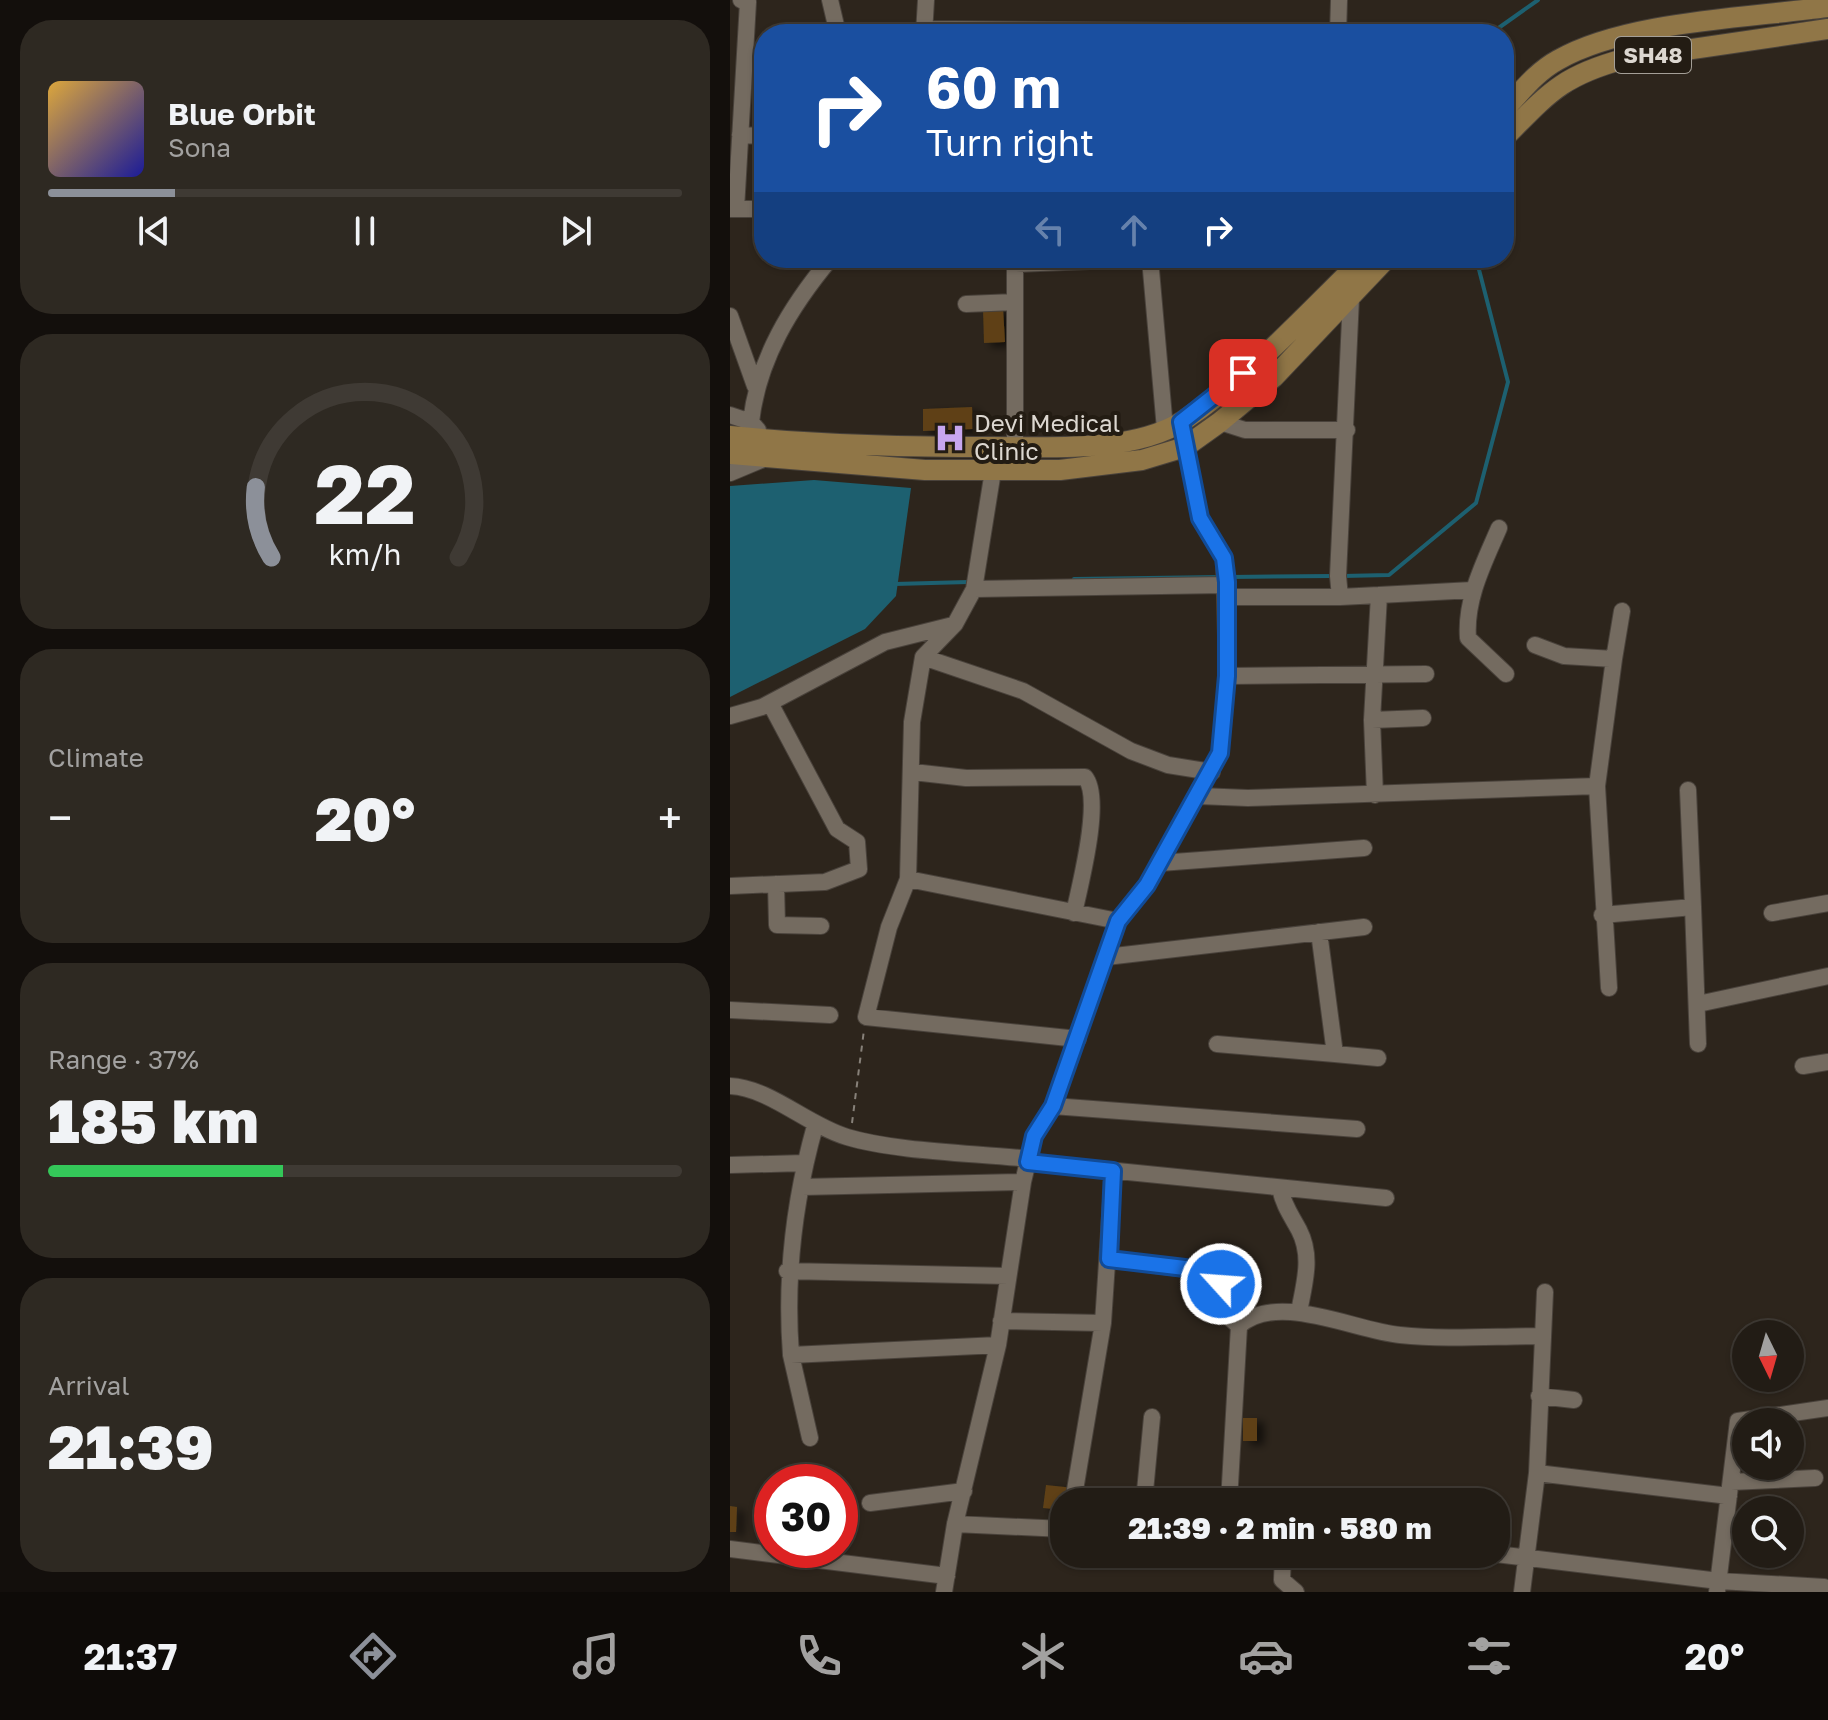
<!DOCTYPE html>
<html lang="en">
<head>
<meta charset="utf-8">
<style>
	body { margin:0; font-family:"Golos Text",sans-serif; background:#2e2922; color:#f1f3f6; height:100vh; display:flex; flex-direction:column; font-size:30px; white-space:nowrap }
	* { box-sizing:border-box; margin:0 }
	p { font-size:26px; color:#a2a1a0 }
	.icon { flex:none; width:44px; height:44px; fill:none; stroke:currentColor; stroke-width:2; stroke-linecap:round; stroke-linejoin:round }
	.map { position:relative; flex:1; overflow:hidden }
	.panel { display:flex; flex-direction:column; gap:20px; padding:20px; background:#130f0c; width:730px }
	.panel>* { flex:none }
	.hud { position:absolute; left:24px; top:24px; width:760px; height:244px; border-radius:32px; box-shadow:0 2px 6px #0004,0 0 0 2px #3f3a34; background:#1a4fa0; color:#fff; overflow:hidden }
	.needle { width:52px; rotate:175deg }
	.buttons { position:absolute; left:1002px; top:1320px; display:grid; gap:16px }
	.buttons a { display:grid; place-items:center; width:72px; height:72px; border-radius:50%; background:#221c15; box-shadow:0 2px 6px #0004,0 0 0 2px #3f3a34; font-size:40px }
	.speed { position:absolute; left:24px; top:1464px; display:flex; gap:16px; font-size:40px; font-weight:700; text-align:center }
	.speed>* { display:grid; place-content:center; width:104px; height:104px; border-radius:50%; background:#221c15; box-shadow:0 2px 6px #0004,0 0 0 2px #3f3a34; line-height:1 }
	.speed .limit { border:12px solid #d22; background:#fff; color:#111 }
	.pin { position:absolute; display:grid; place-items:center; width:68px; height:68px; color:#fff; margin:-34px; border-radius:16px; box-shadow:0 4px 12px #0006 }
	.me { position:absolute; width:88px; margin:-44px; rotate:296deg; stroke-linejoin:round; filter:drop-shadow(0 0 6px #0008) }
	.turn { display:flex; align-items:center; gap:28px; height:168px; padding:0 40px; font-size:36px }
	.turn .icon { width:104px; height:104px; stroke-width:2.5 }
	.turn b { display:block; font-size:56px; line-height:68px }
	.lanes { display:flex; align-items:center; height:76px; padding:0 40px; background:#0003; justify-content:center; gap:40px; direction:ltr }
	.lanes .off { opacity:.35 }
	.big { font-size:60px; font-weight:800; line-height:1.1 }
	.panel .tile { flex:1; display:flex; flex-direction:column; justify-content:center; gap:12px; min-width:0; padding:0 28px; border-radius:32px; background:#2e2922 }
	.panel .dial { align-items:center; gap:0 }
	.dial svg { height:208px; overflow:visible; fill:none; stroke:#3f3a34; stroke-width:7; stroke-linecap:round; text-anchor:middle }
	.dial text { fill:#f1f3f6; stroke:none }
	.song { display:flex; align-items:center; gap:24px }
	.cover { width:96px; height:96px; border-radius:12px; background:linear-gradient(135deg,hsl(40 70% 55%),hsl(240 70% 35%)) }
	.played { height:8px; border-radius:4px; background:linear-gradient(90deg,#8c9099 20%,#3f3a34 20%) }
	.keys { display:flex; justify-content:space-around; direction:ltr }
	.heat { display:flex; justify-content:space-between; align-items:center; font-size:44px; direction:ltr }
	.charge { height:12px; border-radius:6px; background:linear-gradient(90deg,#34c759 37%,#3f3a34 0) }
	.trip { position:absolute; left:320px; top:1488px; width:460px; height:80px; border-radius:32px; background:#221c15; box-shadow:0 2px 6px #0004,0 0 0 2px #3f3a34; font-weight:800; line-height:80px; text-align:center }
	.tab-bar { display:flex; height:128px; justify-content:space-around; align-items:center; background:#0e0b08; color:#a2a1a0 }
	.tab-bar .icon { width:56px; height:56px }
	.tab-bar .active { color:#8c9099 }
	.tab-bar b { font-size:36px; color:#f1f3f6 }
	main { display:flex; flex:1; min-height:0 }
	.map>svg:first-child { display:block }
	.water { fill:#1d6070 }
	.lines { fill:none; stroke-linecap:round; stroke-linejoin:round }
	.stream { stroke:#1d6070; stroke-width:4 }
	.building { fill:#5e4117; filter:url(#shadow) }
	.minor-casing { stroke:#49423b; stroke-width:18 }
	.major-casing { stroke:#49423b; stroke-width:22 }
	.path { stroke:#878179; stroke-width:2; stroke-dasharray:6 6; stroke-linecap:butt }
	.minor { stroke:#746b60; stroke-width:16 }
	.major { stroke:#907647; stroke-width:20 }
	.route-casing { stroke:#114b97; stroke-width:20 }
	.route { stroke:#1a73e8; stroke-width:14 }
	.labels { text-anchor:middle; stroke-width:8; stroke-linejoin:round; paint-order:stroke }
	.shield { fill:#231c13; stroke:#a49f97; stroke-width:2 }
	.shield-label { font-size:22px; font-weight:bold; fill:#dcd7d0 }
	.poi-label { font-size:24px; fill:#dcd7d0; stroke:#231c13; text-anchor:start }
</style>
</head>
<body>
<main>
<section class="panel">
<div class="tile">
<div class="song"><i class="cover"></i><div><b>Blue Orbit</b><p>Sona</p></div></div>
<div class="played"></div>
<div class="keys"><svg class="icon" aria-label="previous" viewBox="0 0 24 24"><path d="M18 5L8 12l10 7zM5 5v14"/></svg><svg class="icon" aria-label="pause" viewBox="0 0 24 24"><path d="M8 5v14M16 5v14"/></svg><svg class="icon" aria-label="next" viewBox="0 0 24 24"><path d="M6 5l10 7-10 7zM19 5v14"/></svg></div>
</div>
<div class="tile dial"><svg viewBox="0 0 100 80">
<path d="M14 69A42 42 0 1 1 86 69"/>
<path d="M14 69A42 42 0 0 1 8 42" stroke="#8c9099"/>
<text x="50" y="56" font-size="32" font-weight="700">22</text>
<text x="50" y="72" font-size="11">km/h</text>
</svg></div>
<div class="tile"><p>Climate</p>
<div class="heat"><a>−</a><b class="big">20°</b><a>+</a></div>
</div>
<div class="tile"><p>Range · 37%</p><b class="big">185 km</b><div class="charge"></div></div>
<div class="tile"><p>Arrival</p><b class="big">21:39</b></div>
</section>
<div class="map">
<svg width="1098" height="1592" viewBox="0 0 1098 1592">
	<defs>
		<filter id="shadow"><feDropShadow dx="7" dy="4" stdDeviation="4" flood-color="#0009"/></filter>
	</defs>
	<rect width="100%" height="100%" fill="#2d251c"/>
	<path class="water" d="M84,480L181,488L166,596L135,629L0,697V486Z"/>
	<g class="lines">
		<path class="stream" d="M760,34L808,0
			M612,576L659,575L746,503L778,382L746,258
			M500,577L603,576
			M344,579L491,577
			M164,584L239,582"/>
	</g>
	<path class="building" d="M273,308L275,342L254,343L253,309Z
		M242,407L243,429L193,431V409Z
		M513,1418H527V1441H513Z
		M316,1485L344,1488L342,1502H334V1510L313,1508Z
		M0,1506L7,1507L6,1532H0Z"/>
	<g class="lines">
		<defs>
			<path id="minor" d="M100,0L108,34
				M195,29L455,31
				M194,34L196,0
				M608,34L609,0
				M10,135L34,136
				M0,209H34
				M6,209L18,2L11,0
				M285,258V470
				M420,259L435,429
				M285,264L434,258
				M621,298L608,576L610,597L649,595L642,720L645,795
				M236,304L285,302
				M0,316L25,386
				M0,415L21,422L28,430
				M21,422C28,359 61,306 101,258
				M490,422L515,430H617
				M262,447L263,471L244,589L225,624L193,657L182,722L178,879L159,927L136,1017L348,1039
				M0,473L36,458
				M769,528C754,563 735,599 738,638L776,674
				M244,589L495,585
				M649,595L743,590
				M495,597H610
				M805,645L834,656L884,659L867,786L879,988
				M193,657L293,691L401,751L438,765L482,772
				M884,659L892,611
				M497,676L696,674
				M0,716L32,707L155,642L223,625
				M642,720L693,718
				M183,772L236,778L355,777C373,798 350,885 344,913
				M958,790L963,907
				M469,796L518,798L867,786
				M430,863L634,848
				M178,879L388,921
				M46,884L47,925L91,926
				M0,886L95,882L129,869L127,842L107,829L40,703
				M1042,913L1098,903
				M872,915L963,907L968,1044
				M376,957L634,927
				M968,1004L1098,976
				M0,1010L100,1015
				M487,1044L605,1054L589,932
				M605,1054L648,1058
				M1073,1066L1098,1062
				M0,1086C40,1088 77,1125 117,1137C167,1152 246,1153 300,1159
				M323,1106L627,1129
				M298,1162L656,1198
				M0,1165L74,1163
				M72,1187L293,1182
				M550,1189C554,1206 561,1215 569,1230C583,1257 574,1284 569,1312
				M379,1259L487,1273L493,1312L509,1326
				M57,1271L278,1276
				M271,1321L373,1323L343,1502
				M373,1323L383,1171
				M61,1355C55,1277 64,1201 85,1126
				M809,1396L844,1400
				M80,1438L61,1355L268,1345
				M807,1473L999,1496
				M1001,1482L1085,1478
				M414,1502L422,1417
				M499,1502L509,1326C547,1291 625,1331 670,1335C716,1340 765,1336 812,1336
				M632,1502V1497
				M140,1503L234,1491
				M225,1524L334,1529
				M0,1549L217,1576
				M553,1554L552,1580L566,1592
				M766,1554L989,1581L1094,1587
				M214,1592L225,1524L268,1345L293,1182L304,1136L323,1106L388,921L417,885L490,753L497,676L494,558L470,518L451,422
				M792,1592L807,1473L815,1292
				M987,1592L1008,1421L1098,1408"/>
			<path id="major" d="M774,110C791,92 806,72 828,60C896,21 1019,18 1098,7
				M774,138C818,94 831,76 894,59L1098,29
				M0,436C87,445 174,447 262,447C318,447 403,453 453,421C521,376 576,314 634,258
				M0,454L195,470H330L412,460L455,447L490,422L544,377L657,258"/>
		</defs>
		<use href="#minor" class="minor-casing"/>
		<use href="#major" class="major-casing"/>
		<path class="path" d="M122,1123L134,1030"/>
		<use href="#minor" class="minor"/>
		<use href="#major" class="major"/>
	</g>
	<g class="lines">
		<defs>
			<path id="route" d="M491,1284L487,1273L480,1271L379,1259L383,1171L298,1162L304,1136L323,1106L388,921L417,885L490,753L497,676V582L494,558L470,518L451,422L513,373"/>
		</defs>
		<use href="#route" class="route-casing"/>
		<use href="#route" class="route"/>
	</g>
	<defs>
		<symbol id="hospital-bare" viewBox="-9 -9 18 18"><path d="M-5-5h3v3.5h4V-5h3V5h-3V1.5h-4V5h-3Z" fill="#c7a6ef" stroke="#231c13" stroke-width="2.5" paint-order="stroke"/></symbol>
	</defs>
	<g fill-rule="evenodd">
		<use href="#hospital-bare" x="198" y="416" width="44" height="44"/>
	</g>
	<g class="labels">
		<rect class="shield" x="885" y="37" width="76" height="36" rx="6"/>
		<g class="shield-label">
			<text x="923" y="63">SH48</text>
		</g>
		<g class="poi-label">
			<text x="244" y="432">Devi Medical<tspan x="244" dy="28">Clinic</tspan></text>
		</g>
	</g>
</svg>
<div class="buttons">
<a><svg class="needle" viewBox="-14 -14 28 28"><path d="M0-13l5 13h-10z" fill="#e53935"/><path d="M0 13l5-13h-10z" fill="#a2a1a0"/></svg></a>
<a><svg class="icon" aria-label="sound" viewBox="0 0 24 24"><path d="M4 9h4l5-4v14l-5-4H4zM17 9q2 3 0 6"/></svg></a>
<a><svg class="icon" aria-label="search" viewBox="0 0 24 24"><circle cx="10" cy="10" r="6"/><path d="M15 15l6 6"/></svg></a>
</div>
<div class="speed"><div class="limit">30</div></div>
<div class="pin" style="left:513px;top:373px;background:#d93025"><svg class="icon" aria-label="arrive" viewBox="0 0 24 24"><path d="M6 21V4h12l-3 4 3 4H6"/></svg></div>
<svg class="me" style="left:491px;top:1284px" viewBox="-20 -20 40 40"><circle r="17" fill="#1a73e8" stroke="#fff" stroke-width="3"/><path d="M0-11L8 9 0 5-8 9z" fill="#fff"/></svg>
<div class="trip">21:39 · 2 min · 580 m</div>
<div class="hud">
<div class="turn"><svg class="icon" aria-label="right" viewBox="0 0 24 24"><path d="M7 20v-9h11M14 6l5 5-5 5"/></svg><div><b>60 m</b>Turn right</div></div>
<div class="lanes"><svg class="icon off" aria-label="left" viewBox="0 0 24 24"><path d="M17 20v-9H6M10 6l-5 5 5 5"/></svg><svg class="icon off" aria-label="ahead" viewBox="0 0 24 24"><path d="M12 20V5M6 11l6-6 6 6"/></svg><svg class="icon" aria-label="right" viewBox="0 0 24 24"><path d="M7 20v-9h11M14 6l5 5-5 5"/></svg></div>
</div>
</div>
</main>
<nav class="tab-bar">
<b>21:37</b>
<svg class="icon active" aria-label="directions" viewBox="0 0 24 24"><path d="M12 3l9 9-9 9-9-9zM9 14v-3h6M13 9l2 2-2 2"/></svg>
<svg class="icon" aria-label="music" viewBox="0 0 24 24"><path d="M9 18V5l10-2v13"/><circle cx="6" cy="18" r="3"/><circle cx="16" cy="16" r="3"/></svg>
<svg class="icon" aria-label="phone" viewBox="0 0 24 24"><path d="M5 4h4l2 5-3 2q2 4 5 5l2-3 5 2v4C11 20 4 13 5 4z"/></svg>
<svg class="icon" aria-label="climate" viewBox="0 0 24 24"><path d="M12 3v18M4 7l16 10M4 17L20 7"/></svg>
<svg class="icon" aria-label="car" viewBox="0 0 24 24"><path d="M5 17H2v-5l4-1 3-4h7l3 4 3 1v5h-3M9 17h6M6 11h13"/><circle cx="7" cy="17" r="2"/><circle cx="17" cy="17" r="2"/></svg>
<svg class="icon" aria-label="filters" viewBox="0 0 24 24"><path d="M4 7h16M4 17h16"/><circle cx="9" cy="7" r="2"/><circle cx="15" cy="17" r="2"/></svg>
<b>20°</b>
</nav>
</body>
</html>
